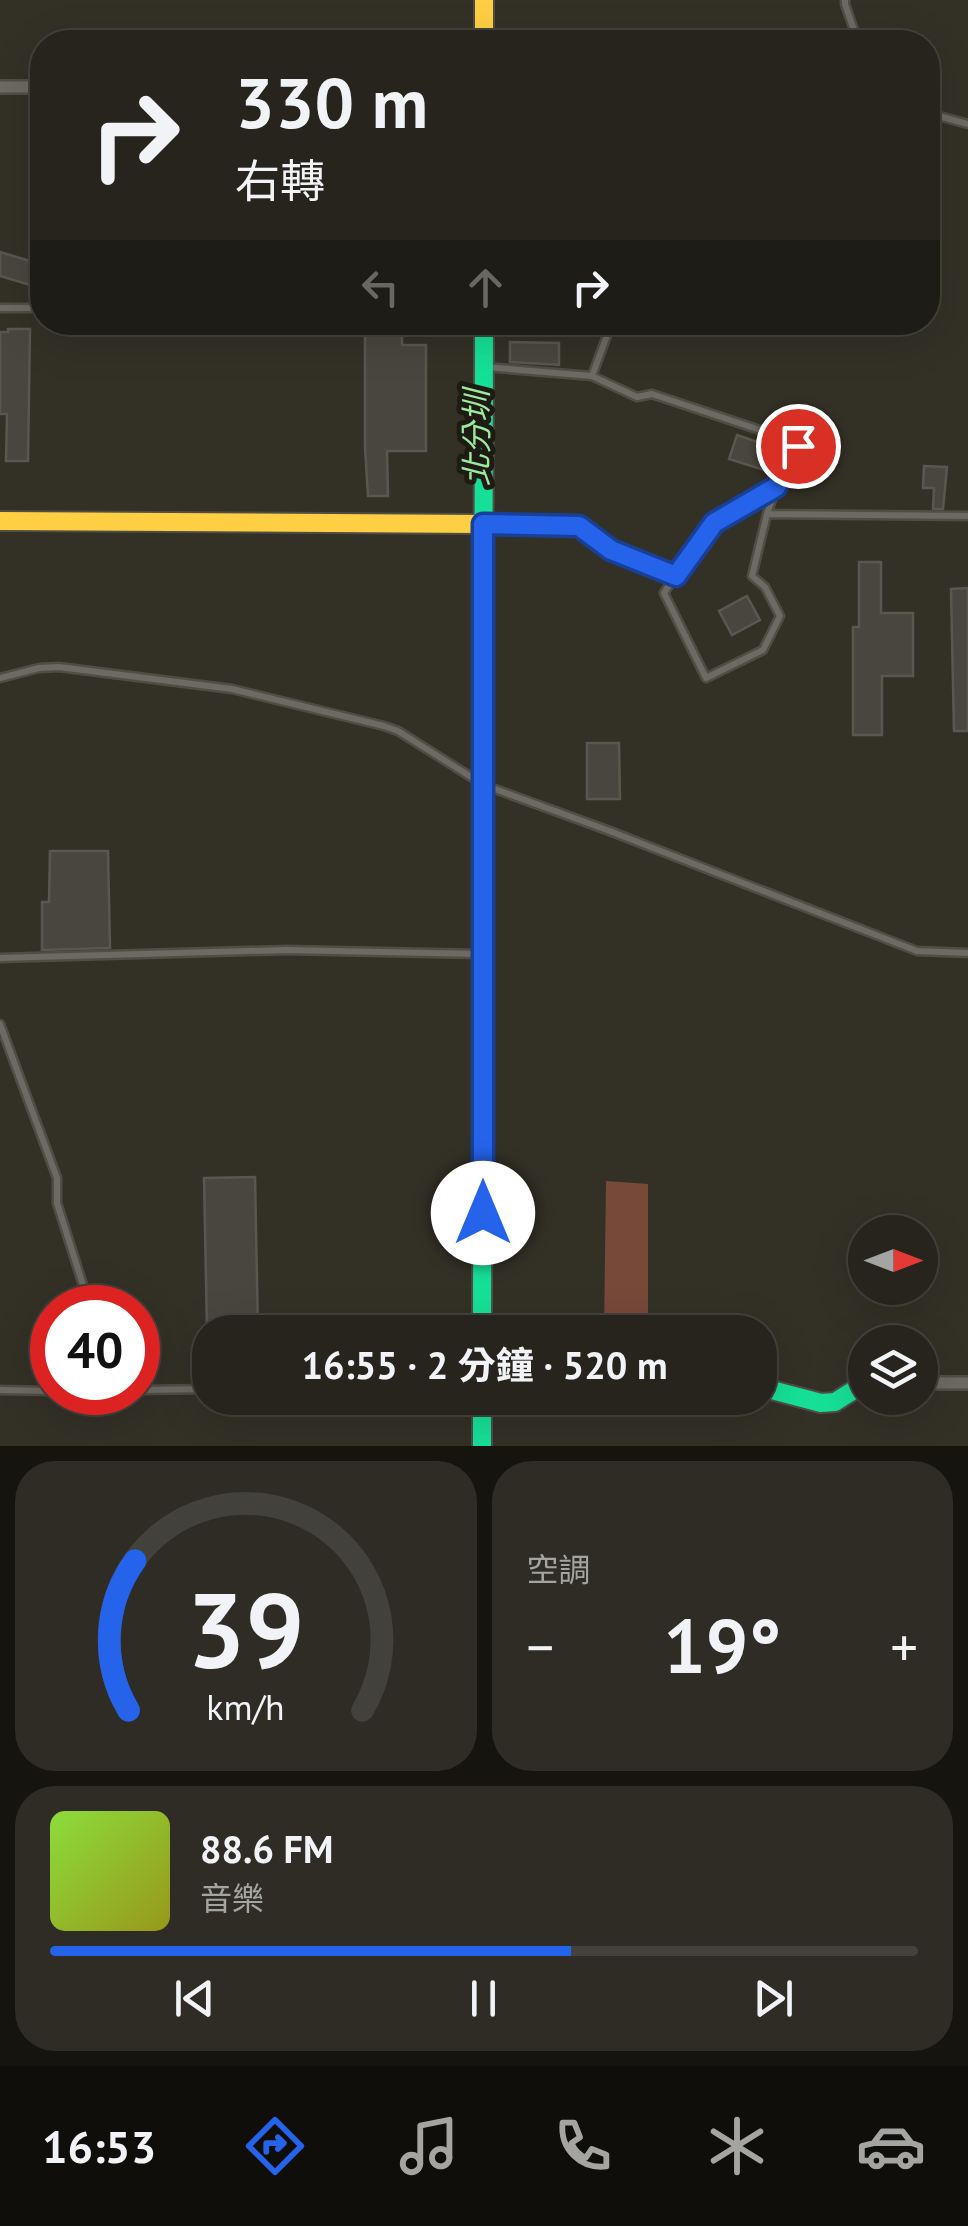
<!DOCTYPE html>
<html lang="zh-TW">
<head>
<meta charset="utf-8">
<style>
	body { margin:0; font-family:"PT Sans","Noto Sans TC",sans-serif; background:#2e2c25; color:#f1f3f6; height:100vh; display:flex; flex-direction:column; font-size:38px; white-space:nowrap }
	* { box-sizing:border-box; margin:0 }
	p { font-size:32px; color:#a4a4a3 }
	.icon { flex:none; width:55px; height:55px; fill:none; stroke:currentColor; stroke-width:2; stroke-linecap:round; stroke-linejoin:round }
	.map { position:relative; height:1446px; overflow:hidden }
	.panel { display:flex; flex-direction:column; gap:15px; padding:15px; background:#15140f; flex:1 }
	.panel>* { flex:none }
	.hud { position:absolute; left:30px; top:30px; width:910px; height:305px; border-radius:40px; box-shadow:0 10px 40px #0002,0 0 0 2px #42413b; background:#26241c; color:#f1f3f6; overflow:hidden }
	.needle { width:65px; rotate:90deg }
	.buttons { position:absolute; left:848px; top:1215px; display:grid; gap:20px }
	.buttons a { display:grid; place-items:center; width:90px; height:90px; border-radius:50%; background:#26241c; box-shadow:0 10px 40px #0002,0 0 0 2px #42413b; font-size:50px }
	.speed { position:absolute; left:30px; top:1285px; display:flex; gap:20px; font-size:50px; font-weight:700; text-align:center }
	.speed>* { display:grid; place-content:center; width:130px; height:130px; border-radius:50%; background:#26241c; box-shadow:0 10px 40px #0002,0 0 0 2px #42413b; line-height:1 }
	.speed .limit { border:15px solid #d22; background:#fff; color:#111 }
	.pin { position:absolute; display:grid; place-items:center; width:85px; height:85px; color:#fff; margin:-42px; border:5px solid #fff; border-radius:50%; box-shadow:0 2px 10px #0007 }
	.me { position:absolute; width:110px; margin:-55px; rotate:0deg; stroke-linejoin:round; filter:drop-shadow(0 0 8px #0008) }
	.turn { display:flex; align-items:center; gap:35px; height:210px; padding:0 40px; font-size:45px }
	.turn .icon { width:130px; height:130px; stroke-width:2.5 }
	.turn b { display:block; font-size:70px; line-height:85px }
	.lanes { display:flex; align-items:center; height:95px; padding:0 40px; background:#0003; justify-content:center; gap:50px; direction:ltr }
	.lanes .off { opacity:.35 }
	.big { font-size:75px; font-weight:700; line-height:1.1 }
	.panel .widget { flex:1; display:flex; flex-direction:column; justify-content:center; gap:15px; min-width:0; padding:0 35px; border-radius:40px; background:#2e2c25 }
	.panel .dial { align-items:center; gap:0 }
	.dial svg { height:260px; overflow:visible; fill:none; stroke:#42413b; stroke-width:7; stroke-linecap:round; text-anchor:middle }
	.dial text { fill:#f1f3f6; stroke:none }
	.song { display:flex; align-items:center; gap:30px }
	.cover { width:120px; height:120px; border-radius:15px; background:linear-gradient(135deg,hsl(90 70% 55%),hsl(60 70% 35%)) }
	.played { height:10px; border-radius:5px; background:linear-gradient(90deg,#2563eb 60%,#42413b 60%) }
	.keys { display:flex; justify-content:space-around; direction:ltr }
	.heat { display:flex; justify-content:space-between; align-items:center; font-size:55px; direction:ltr }
	.panel .tiles { flex:1; display:grid; gap:15px; grid-template-columns:1fr 1fr }
	.widget:last-child { grid-column:span 2 }
	.trip { position:absolute; left:192px; top:1315px; width:585px; height:100px; border-radius:40px; background:#26241c; box-shadow:0 10px 40px #0002,0 0 0 2px #42413b; font-weight:700; line-height:100px; text-align:center }
	.tab-bar { display:flex; height:160px; justify-content:space-around; align-items:center; background:#0f0e0b; color:#a4a4a3 }
	.tab-bar .icon { width:70px; height:70px }
	.tab-bar .on { color:#2563eb }
	.tab-bar b { font-size:45px; color:#f1f3f6 }
	.map>svg:first-child { display:block }
	.green { fill:#764939 }
	.building { fill:#48463e; stroke:#585850; stroke-width:2.5 }
	.lines { fill:none; stroke-linecap:round; stroke-linejoin:round }
	.lane-casing { stroke:#504d44; stroke-width:11 }
	.street-casing { stroke:#504d44; stroke-width:16 }
	.fast-casing { stroke:#504d44; stroke-width:22 }
	.slow-casing { stroke:#504d44; stroke-width:22 }
	.lane { stroke:#6c6a62; stroke-width:6 }
	.street { stroke:#6c6a62; stroke-width:11 }
	.fast { stroke:#16e098; stroke-width:18 }
	.slow { stroke:#ffcf43; stroke-width:18 }
	.route-casing { stroke:#184099; stroke-width:25 }
	.route { stroke:#2563eb; stroke-width:18 }
	.labels { text-anchor:middle; stroke-width:10; stroke-linejoin:round; paint-order:stroke }
	.water-label { font-size:32px; font-style:italic; fill:#9bea9e; stroke:#1d1b13 }
</style>
</head>
<body>
<div class="map">
<svg width="968" height="1446" viewBox="0 0 968 1446">
	<rect width="100%" height="100%" fill="#333026"/>
	<path class="green" d="M606,1181L648,1184V1332H604Z"/>
	<path class="building" d="M0,252L37,263L30,285L0,276Z
		M365,322H402V345H426V451H387L388,496H368L365,447Z
		M8,329H30L28,461H6L7,414H0V332H8Z
		M510,342L559,343V365L510,362Z
		M737,435L775,448L767,471L729,459Z
		M924,466L947,467L943,509H933L934,488H923Z
		M859,562H881V613H913V676H882V735H853V627H859Z
		M968,588V731H954L951,589Z
		M747,596L760,620L732,635L719,611Z
		M587,743H619L620,799H587Z
		M50,851H108L110,948L42,950V902H49Z
		M255,1177L258,1332H207L204,1178Z"/>
	<g class="lines">
		<defs>
			<path id="lane" d="M845,0V4L858,42
				M928,110L935,115L968,124
				M0,308H42
				M485,367L592,376L637,397L652,394L784,438L799,446L777,487L714,523L675,576
				M592,376L612,322
				M767,514L776,488
				M485,524L579,526L611,550L675,576L664,593L706,678L763,650L780,616L765,587L752,576L767,514L968,516
				M0,678L39,668L59,667L232,689L384,726L398,731L484,785L607,830L917,951L968,953
				M0,958L286,950L479,954
				M0,1024L57,1178V1203L83,1285V1308
				M0,1390L52,1391
				M138,1390L210,1389"/>
			<path id="street" d="M0,87H42
				M920,1383H968"/>
			<path id="fast" d="M482,1332L484,322
				M760,1387L821,1403L835,1402L865,1383
				M482,1398V1446"/>
			<path id="slow" d="M484,0V42
				M0,521L483,524"/>
		</defs>
		<use href="#lane" class="lane-casing"/>
		<use href="#street" class="street-casing"/>
		<use href="#fast" class="fast-casing"/>
		<use href="#slow" class="slow-casing"/>
		<use href="#lane" class="lane"/>
		<use href="#street" class="street"/>
		<use href="#fast" class="fast"/>
		<use href="#slow" class="slow"/>
	</g>
	<g class="lines">
		<defs>
			<path id="route" d="M483,1213V524L579,526L611,550L676,576L714,523L776,487L798,446"/>
		</defs>
		<use href="#route" class="route-casing"/>
		<use href="#route" class="route"/>
	</g>
	<g class="labels">
		<g class="water-label">
			<text transform="translate(477 438) rotate(-90)" y="11">北分圳</text>
		</g>
	</g>
</svg>
<div class="buttons">
<a><svg class="needle" viewBox="-14 -14 28 28"><path d="M0-13l5 13h-10z" fill="#e53935"/><path d="M0 13l5-13h-10z" fill="#a4a4a3"/></svg></a>
<a><svg class="icon" aria-label="layers" viewBox="0 0 24 24"><path d="M12 4l9 5-9 5-9-5zM3 14l9 5 9-5"/></svg></a>
</div>
<div class="speed"><div class="limit">40</div></div>
<div class="pin" style="left:798px;top:446px;background:#d93025"><svg class="icon" aria-label="arrive" viewBox="0 0 24 24"><path d="M6 21V4h12l-3 4 3 4H6"/></svg></div>
<svg class="me" style="left:483px;top:1213px" viewBox="-20 -20 40 40"><circle r="19" fill="#fff"/><path d="M0-13L10 11 0 6-10 11z" fill="#2563eb"/></svg>
<div class="trip">16:55 · 2 分鐘 · 520 m</div>
<div class="hud">
<div class="turn"><svg class="icon" aria-label="right" viewBox="0 0 24 24"><path d="M7 20v-9h11M14 6l5 5-5 5"/></svg><div><b>330 m</b>右轉</div></div>
<div class="lanes"><svg class="icon off" aria-label="left" viewBox="0 0 24 24"><path d="M17 20v-9H6M10 6l-5 5 5 5"/></svg><svg class="icon off" aria-label="ahead" viewBox="0 0 24 24"><path d="M12 20V5M6 11l6-6 6 6"/></svg><svg class="icon" aria-label="right" viewBox="0 0 24 24"><path d="M7 20v-9h11M14 6l5 5-5 5"/></svg></div>
</div>
</div>
<section class="panel">
<div class="tiles">
<div class="widget dial"><svg viewBox="0 0 100 80">
<path d="M14 69A42 42 0 1 1 86 69"/>
<path d="M14 69A42 42 0 0 1 16 23" stroke="#2563eb"/>
<text x="50" y="56" font-size="32" font-weight="700">39</text>
<text x="50" y="72" font-size="11">km/h</text>
</svg></div>
<div class="widget"><p>空調</p>
<div class="heat"><a>−</a><b class="big">19°</b><a>+</a></div>
</div>
<div class="widget">
<div class="song"><i class="cover"></i><div><b>88.6 FM</b><p>音樂</p></div></div>
<div class="played"></div>
<div class="keys"><svg class="icon" aria-label="previous" viewBox="0 0 24 24"><path d="M18 5L8 12l10 7zM5 5v14"/></svg><svg class="icon" aria-label="pause" viewBox="0 0 24 24"><path d="M8 5v14M16 5v14"/></svg><svg class="icon" aria-label="next" viewBox="0 0 24 24"><path d="M6 5l10 7-10 7zM19 5v14"/></svg></div>
</div>
</div>
</section>
<nav class="tab-bar">
<b>16:53</b>
<svg class="icon on" aria-label="directions" viewBox="0 0 24 24"><path d="M12 3l9 9-9 9-9-9zM9 14v-3h6M13 9l2 2-2 2"/></svg>
<svg class="icon" aria-label="music" viewBox="0 0 24 24"><path d="M9 18V5l10-2v13"/><circle cx="6" cy="18" r="3"/><circle cx="16" cy="16" r="3"/></svg>
<svg class="icon" aria-label="phone" viewBox="0 0 24 24"><path d="M5 4h4l2 5-3 2q2 4 5 5l2-3 5 2v4C11 20 4 13 5 4z"/></svg>
<svg class="icon" aria-label="climate" viewBox="0 0 24 24"><path d="M12 3v18M4 7l16 10M4 17L20 7"/></svg>
<svg class="icon" aria-label="car" viewBox="0 0 24 24"><path d="M5 17H2v-5l4-1 3-4h7l3 4 3 1v5h-3M9 17h6M6 11h13"/><circle cx="7" cy="17" r="2"/><circle cx="17" cy="17" r="2"/></svg>
</nav>
</body>
</html>
